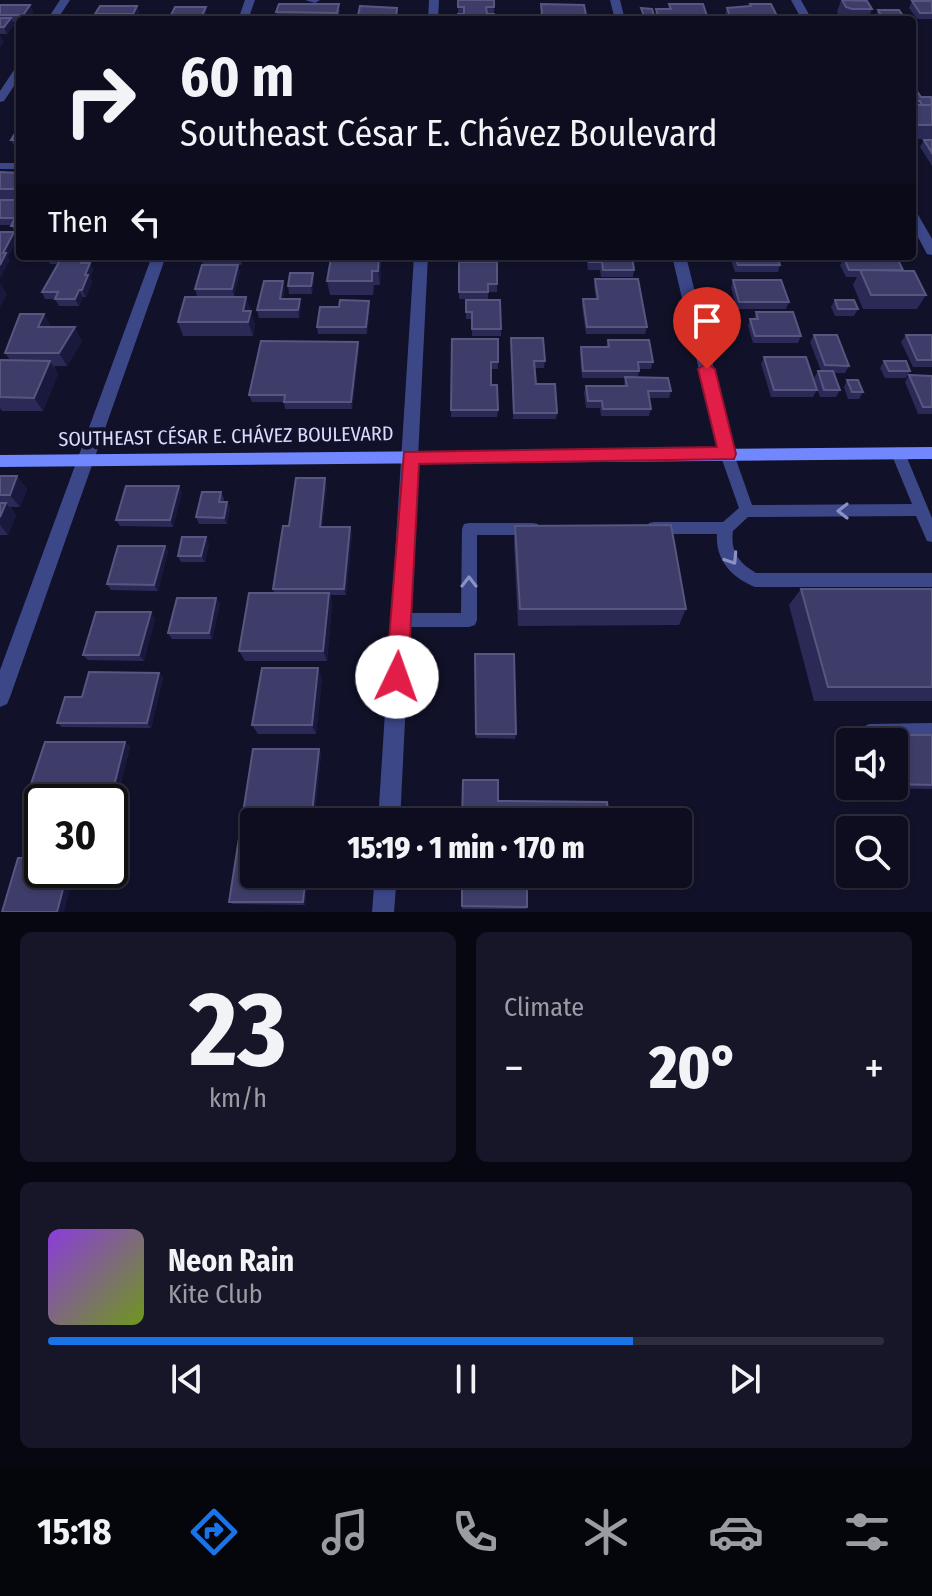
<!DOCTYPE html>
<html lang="en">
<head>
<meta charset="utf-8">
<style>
	body { margin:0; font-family:"Fira Sans Condensed",sans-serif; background:#161628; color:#f1f3f6; height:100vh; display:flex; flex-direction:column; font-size:30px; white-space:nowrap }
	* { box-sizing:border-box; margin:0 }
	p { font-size:26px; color:#9a9ca4 }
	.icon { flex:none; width:44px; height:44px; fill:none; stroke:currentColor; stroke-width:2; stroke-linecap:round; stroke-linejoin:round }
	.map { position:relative; height:912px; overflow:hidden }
	.drawer { display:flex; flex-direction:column; gap:20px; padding:20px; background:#070711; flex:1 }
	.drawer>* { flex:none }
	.banner { position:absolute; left:16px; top:16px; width:900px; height:244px; border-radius:8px; box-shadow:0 2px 6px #0004,0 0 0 2px #2d2d3d; background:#0d0d1f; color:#f1f3f6; overflow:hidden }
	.fabs { position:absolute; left:836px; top:728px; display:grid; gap:16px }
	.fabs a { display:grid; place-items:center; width:72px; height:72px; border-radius:8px; background:#0d0d1f; box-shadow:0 2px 6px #0004,0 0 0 2px #2d2d3d; font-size:40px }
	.speed { position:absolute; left:24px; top:784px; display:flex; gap:16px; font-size:40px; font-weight:700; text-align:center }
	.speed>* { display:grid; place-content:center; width:104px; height:104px; border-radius:50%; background:#0d0d1f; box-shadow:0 2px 6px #0004,0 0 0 2px #2d2d3d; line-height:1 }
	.speed .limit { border:4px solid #111; border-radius:12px; background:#fff; color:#111 }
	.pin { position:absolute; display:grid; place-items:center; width:68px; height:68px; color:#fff; margin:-82px -34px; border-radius:50% 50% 50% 0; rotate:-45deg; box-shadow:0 0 8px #0007 }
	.pin .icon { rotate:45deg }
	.me { position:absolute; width:88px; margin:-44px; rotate:3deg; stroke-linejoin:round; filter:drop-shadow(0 0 6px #0008) }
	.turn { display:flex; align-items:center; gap:28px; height:168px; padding:0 32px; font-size:36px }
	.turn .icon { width:104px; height:104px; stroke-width:2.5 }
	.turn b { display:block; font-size:56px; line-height:68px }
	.then { display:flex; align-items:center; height:76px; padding:0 32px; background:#0003; gap:16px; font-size:30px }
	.big { font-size:60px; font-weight:800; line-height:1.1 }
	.drawer .card { flex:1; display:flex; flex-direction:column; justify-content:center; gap:12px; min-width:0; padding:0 28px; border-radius:12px; background:#161628 }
	.drawer .dial { align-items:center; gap:0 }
	.dial b { font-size:104px; line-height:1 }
	.song { display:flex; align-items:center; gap:24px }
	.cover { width:96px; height:96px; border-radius:12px; background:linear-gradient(135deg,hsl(270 70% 55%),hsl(80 70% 35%)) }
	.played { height:8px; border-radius:4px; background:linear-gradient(90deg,#1a73e8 70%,#2d2d3d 70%) }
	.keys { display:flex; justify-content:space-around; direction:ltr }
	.heat { display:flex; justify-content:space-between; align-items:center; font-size:44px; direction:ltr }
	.drawer .tiles { flex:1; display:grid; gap:20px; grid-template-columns:1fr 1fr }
	.card:last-child { grid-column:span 2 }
	.trip { position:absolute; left:240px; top:808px; width:452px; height:80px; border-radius:8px; background:#0d0d1f; box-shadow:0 2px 6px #0004,0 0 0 2px #2d2d3d; font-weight:800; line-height:80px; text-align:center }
	.menu { display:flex; height:128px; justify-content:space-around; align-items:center; background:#05050c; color:#9a9ca4 }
	.menu .icon { width:56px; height:56px }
	.menu .current { color:#1a73e8 }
	.menu b { font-size:36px; color:#f1f3f6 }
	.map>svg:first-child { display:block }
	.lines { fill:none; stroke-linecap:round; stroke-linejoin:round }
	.lane { fill:#3c4788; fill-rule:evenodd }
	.street { fill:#3c4788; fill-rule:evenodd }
	.secondary { fill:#7187fe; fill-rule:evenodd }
	.wall { fill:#2b2a57 }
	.shaded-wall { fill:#19183d }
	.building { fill:#3e3d69; stroke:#565680; stroke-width:2 }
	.oneway { stroke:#8a92c4 }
	.route { fill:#e11d48; stroke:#92132f; stroke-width:2 }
	.labels { text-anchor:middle; stroke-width:8; stroke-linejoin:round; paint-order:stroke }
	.street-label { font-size:20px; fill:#d9dcff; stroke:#111129 }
</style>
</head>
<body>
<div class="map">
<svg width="932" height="912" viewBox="0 0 932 912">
	<rect width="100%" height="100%" fill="#111129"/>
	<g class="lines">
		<path class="lane" d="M898,447L903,449L905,453L932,518V542L927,541L916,516L748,517L733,531C730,552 739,563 756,573H932V587H755C732,578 715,560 717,534H654L649,533L647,528L649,523L654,522H723L739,508L720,454L722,450H732L734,454L752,505L912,504L891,453L893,449Z
			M469,523H533L538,524L540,529L538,534L533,535H477V620L475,625L469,627H400L394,625L392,620L394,615L400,613H461L462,529L464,524Z
			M932,723V741L869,742L863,739L860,733L863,727L869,724Z"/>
		<path class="street" d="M60,0H70L57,20H47Z
			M245,0H255L248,20H238Z
			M305,0H320L315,3Z
			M429,0H439L438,20H428Z
			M610,0H620L625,20H615Z
			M791,0H801L812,20H802Z
			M20,66V77L4,101L0,102V91L16,67Z
			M0,163H20V169H0Z
			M912,210L916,211L932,239V255L927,254L912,226Z
			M152,256H166L10,697L7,704L0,707V670Z
			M414,256H428L400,822H378Z
			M672,256H686L735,454L733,459H721L719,454Z
			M375,874H397L394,912H372Z"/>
		<path class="secondary" d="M932,447V459L0,467V455Z"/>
	</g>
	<path class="wall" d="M458,0H494V14L458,20Z
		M841,0H861L872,9L868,20H841L837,12Z
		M912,1H932V19H917L909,8Z
		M541,4L586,15L585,20H542Z
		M669,4L707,16L706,20H656L655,16L656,9H668Z
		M750,4L777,16L775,20H727L725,15L727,8L749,6Z
		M0,5H30L33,12L27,20H20V22H12L14,25L7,34H0Z
		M137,6L139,13L135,20H80L96,17L95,14Z
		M340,10L338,19L275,20L277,16L276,12Z
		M878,10L904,17L903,20H877L875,17Z
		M912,87L921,97L932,99V139H912Z
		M20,112V147H15L11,140L20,126L16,119Z
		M924,140H932V166L920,147Z
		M0,172L20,173V233H15L11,225H0Z
		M91,256L88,263H90L93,270L90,278L92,282L86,297H83L79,306H59L55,299H45L42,292L58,264H50L46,257Z
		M244,256L241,265L203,264L200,257Z
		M332,256H380L381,269L380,285H374L373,295H330L327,281Z
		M464,256H530V261L464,260Z
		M586,256H632L634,270L633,277H601L600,270H588Z
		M725,256H777L780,265L778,272H735L731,260H726Z
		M853,256H896L903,270L926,295L917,309H863L853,285L857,277H846L840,265L844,258H854Z
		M459,262H497V292H488V299H459Z
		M240,272L234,296H197L195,289Z
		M313,273L314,280L312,294H289L288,286Z
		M595,279L647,327L645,334H586L582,306L583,299H596L594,286Z
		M733,280L789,302L786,309H737L731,287Z
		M285,288L283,299L301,306L299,318H259L257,310Z
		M246,297L255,325L253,336H183L178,322Z
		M466,300L501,329V336H472V319H466Z
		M835,300L858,309L854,316H835L831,307Z
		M369,301L370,308L367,334H318L317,327L339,307Z
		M756,312L801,336L798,343H753L748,326L750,319H754Z
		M44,314L51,327L82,341L67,366H54L58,374L43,411H2L0,408V360H10L5,353Z
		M814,335L849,366L845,373H833L840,390L836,397H820L814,378L818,371H821L810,342Z
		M906,335H932V367H913L901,342Z
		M511,338L545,361L544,368H535L536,384L557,413L556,419H513Z
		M452,339H498V369H491V385L498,410L497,417H451Z
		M608,340L653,362L651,369H639L638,377L671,391L669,398H649L651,409L649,416H601L600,408H586L584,393L586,386H624L625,378H582L580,354L581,347H606Z
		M359,349L352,409H285L284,402H252L249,395Z
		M764,357L817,390L813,397H771L761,364Z
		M884,361L910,371L906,378H885L880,368Z
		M909,375L932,376V414H918L905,382Z
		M847,380L863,392L859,399H848L844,387Z
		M0,476H17L27,489L20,507H10L16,515L8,535H0Z
		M327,485L322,527H350L352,534L346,595H330L332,604L327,661H245L239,651L274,593L273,589L289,526Z
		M182,492L173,527L120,526L116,520Z
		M221,492L224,499L223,502H227L230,508L227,524H199L196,517Z
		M515,526L686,609L679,625L518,626L514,544Z
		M209,543L205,562H181L178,556Z
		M165,546L168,552L158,591L111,590L107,584Z
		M801,589H932V701H814L789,605Z
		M216,598L220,604L212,639H172L168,633Z
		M155,618L144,661L88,660L83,655Z
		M475,654L516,734L515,739L476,738Z
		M159,673L163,678L151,728L62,727L57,723L82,697Z
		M322,678L316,734H258L252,725Z
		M864,735H932V789L872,788V786H894V742H859L858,739Z
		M125,742L130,747L117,798L35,797L28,793Z
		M253,749H319L321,754L314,822H254V874H308L305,905L233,904L229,902Z
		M462,874L527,907L526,909H462Z"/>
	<path class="shaded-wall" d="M30,5L33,12L27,20H25L23,15Z
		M137,6L139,13L135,20L133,14Z
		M206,7L207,14L205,20H200Z
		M11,18L14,25L7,34L4,27Z
		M1,35L4,42L0,48V37Z
		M14,232L18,240L8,257L10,260L0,279V265L3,253Z
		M84,256H91L85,270L81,263Z
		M380,256L381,269L380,285L378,271Z
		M90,263L93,270L90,278L92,282L86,297L82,290L85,275Z
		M238,265L240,272L234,296L232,289Z
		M313,273L314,280L312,294L311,286Z
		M283,281L285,288L281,306L280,299Z
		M0,283L7,294L0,308Z
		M79,290L83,297L79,306L75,299Z
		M246,297L250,311H243Z
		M300,299L301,306L299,318L298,310Z
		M369,301L370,308L367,334L366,327Z
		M251,311L255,325L253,336L248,322Z
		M44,314L52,328L38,327Z
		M75,327L82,341L67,366L59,353Z
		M358,342L359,349L352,409L351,402Z
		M50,361L58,374L43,411L34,398Z
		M17,476L27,489L20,507L10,495Z
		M325,478L327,485L321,534L320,527Z
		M179,486L182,492L173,527L170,520Z
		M227,502L230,508L227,524L224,518Z
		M6,503L16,515L8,535L0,525V517Z
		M350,527L352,534L346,595L344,589Z
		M206,537L209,543L205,562L201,556Z
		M165,546L168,552L158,591L154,585Z
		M329,593L332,604L327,661L323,651Z
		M216,598L220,604L212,639L209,633Z
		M151,612L155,618L144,661L139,655Z
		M318,668L322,678L316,734L312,725Z
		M159,673L163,678L151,728L147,723Z
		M125,742L130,747L117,798L112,794Z
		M319,749L321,754L314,822H311Z
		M68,870H75L64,912H57Z
		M306,874H308L305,905L303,902Z"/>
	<path class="building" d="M458,0H494V7H486L487,14H494L495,20H458V14H464V7H458Z
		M842,0L867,1L872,9H852L846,7Z
		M912,1H932V13H920Z
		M279,4H339L337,13L276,12Z
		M541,4L584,5L586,15H542Z
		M669,4H703L707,16L659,18L656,9H671Z
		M750,4H771L777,16H730L727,8L751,6Z
		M0,5H30L23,15H0Z
		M100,6H137L133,14H95Z
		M360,6L397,8L396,20H357Z
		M175,7H206L200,20H153L155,15H171Z
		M641,8L652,9L655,19H645Z
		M878,10H899L904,17H882Z
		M276,16H304L303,20H322H275Z
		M81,17H118L116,20H80Z
		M0,18H11L4,27H0Z
		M912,87H914L921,97H931L932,105H922L920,101H912Z
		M912,105H932V125H918L912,115Z
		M20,125V140H11Z
		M924,140H932V153Z
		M0,172L20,173V189H0Z
		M0,200H20V226H11L15,218H0Z
		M0,232H14L3,253H6L0,265Z
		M47,256H84L81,263H90L85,275H88L82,290H79L75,299H55L58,292H42L62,257H46Z
		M201,256H240L239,257H200Z
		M352,256H379L378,271H372V281H327L331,258H352Z
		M588,256H632L634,270H603L602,262H589Z
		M735,256H777L780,265H738Z
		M860,256H896L903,270H849L844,258H860Z
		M459,262H497V284H488V292H459Z
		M202,265H238L232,289H195Z
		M860,270L914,271L926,295H871Z
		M290,273H313L311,286H288Z
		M595,279H638L647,327H587L583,299H598Z
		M733,280H781L789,302H739Z
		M264,281H283L280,299H300L298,310H257Z
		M185,297H246L243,311H251L248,322H178Z
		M340,300L369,301L366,327H317L320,307H339Z
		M466,300H500L501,329H472V312H466Z
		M835,300H854L858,309H838Z
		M756,312H793L801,336H755L750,319H758Z
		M20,314H44L38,327H75L59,353H5Z
		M814,335H837L849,366L825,365Z
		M906,335H932V360H917Z
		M511,338H543L545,361H534L536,384H555L557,413H514Z
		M452,339H498V362H491V385H497L498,410H451Z
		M608,340H649L653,362H638L639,371H583L581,347H609Z
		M261,341L358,342L351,402H284L285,395H249Z
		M764,357H806L817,390H774Z
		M0,360L50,361L34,398L0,397Z
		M884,361H906L910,371H889Z
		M818,371H833L840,390H824Z
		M909,375L932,376V407H923Z
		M625,377L668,378L671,391H648L651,409H603L602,401H588L586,386H627Z
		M847,380H858L863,392H852Z
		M0,476H17L10,495H0Z
		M296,478H325L320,527H350L344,589H273L283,526H289Z
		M126,486H179L170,520H116Z
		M202,492H221L219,502H227L224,518L196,517Z
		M0,503H6L0,517Z
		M671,525L686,609H520L515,526Z
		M182,537H206L201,556H178Z
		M118,546H165L154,585L107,584Z
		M801,589H932V687H828Z
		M249,593H329L323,651H239Z
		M177,598H216L209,633H168Z
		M96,612H151L139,655H83Z
		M475,654H514L516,734H476Z
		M262,668H318L312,725H252Z
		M89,672L159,673L147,723H57L65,697H82Z
		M864,735H932V785L894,784V742H866Z
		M45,742H125L112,794L28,793Z
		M253,749H319L311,822H254V874H306L303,902H229Z
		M463,780H498V801L607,802L609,822H462Z
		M18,858H42V870H68L57,912H2Z
		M462,874H527V907L462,906Z"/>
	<defs><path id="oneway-chevron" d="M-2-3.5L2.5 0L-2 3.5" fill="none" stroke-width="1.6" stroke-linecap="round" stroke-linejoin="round" transform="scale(2)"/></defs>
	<g class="oneway">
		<use href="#oneway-chevron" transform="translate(843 511) rotate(180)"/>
		<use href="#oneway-chevron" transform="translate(732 559) rotate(57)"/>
		<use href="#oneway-chevron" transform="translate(469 582) rotate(-90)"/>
	</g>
	<path class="route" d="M707,363L715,369L736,454L734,459L419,464L408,677L405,685L397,688L389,685L386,677L404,452L717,447L698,369Z"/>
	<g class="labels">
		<g class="street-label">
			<text transform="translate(226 436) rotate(-1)" y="7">SOUTHEAST CÉSAR E. CHÁVEZ BOULEVARD</text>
		</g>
	</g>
</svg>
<div class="fabs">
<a><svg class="icon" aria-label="sound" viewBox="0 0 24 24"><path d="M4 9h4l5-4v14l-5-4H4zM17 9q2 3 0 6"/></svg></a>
<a><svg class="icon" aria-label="search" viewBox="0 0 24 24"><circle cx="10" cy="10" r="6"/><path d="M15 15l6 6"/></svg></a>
</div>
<div class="speed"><div class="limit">30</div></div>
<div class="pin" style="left:707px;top:369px;background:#d93025"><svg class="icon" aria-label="arrive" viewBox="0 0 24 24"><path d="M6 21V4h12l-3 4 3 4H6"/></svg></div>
<svg class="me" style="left:397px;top:677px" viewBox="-20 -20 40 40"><circle r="19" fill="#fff"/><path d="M0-13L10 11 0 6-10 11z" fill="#e11d48"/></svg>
<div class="trip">15:19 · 1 min · 170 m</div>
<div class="banner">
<div class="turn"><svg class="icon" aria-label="right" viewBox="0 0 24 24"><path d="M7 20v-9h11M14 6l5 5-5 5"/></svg><div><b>60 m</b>Southeast César E. Chávez Boulevard</div></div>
<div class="then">Then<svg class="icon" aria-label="left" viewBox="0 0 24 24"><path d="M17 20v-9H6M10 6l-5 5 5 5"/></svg></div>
</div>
</div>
<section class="drawer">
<div class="tiles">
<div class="card dial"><b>23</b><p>km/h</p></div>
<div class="card"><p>Climate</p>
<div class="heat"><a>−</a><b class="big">20°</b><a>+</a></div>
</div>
<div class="card">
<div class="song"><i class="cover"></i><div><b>Neon Rain</b><p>Kite Club</p></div></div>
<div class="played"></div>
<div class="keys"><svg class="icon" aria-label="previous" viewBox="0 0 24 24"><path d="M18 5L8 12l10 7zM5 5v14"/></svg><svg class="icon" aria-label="pause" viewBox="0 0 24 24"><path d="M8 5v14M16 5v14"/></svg><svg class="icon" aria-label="next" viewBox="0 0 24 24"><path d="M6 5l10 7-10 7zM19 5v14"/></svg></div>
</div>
</div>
</section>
<nav class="menu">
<b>15:18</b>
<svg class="icon current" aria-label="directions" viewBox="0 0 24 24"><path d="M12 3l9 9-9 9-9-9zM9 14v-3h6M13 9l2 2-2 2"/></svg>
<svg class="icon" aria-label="music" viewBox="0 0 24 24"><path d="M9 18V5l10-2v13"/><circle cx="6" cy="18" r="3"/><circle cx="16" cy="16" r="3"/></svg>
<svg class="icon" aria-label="phone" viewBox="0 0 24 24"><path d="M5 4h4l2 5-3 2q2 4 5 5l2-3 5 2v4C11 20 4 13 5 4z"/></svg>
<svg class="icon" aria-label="climate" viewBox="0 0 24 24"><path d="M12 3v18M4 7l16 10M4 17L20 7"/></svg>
<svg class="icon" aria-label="car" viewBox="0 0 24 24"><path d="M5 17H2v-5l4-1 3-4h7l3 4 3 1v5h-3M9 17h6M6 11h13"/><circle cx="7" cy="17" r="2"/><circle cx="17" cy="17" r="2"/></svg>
<svg class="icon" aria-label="filters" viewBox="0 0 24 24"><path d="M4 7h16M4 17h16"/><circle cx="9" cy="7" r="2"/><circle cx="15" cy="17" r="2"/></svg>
</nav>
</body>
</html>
